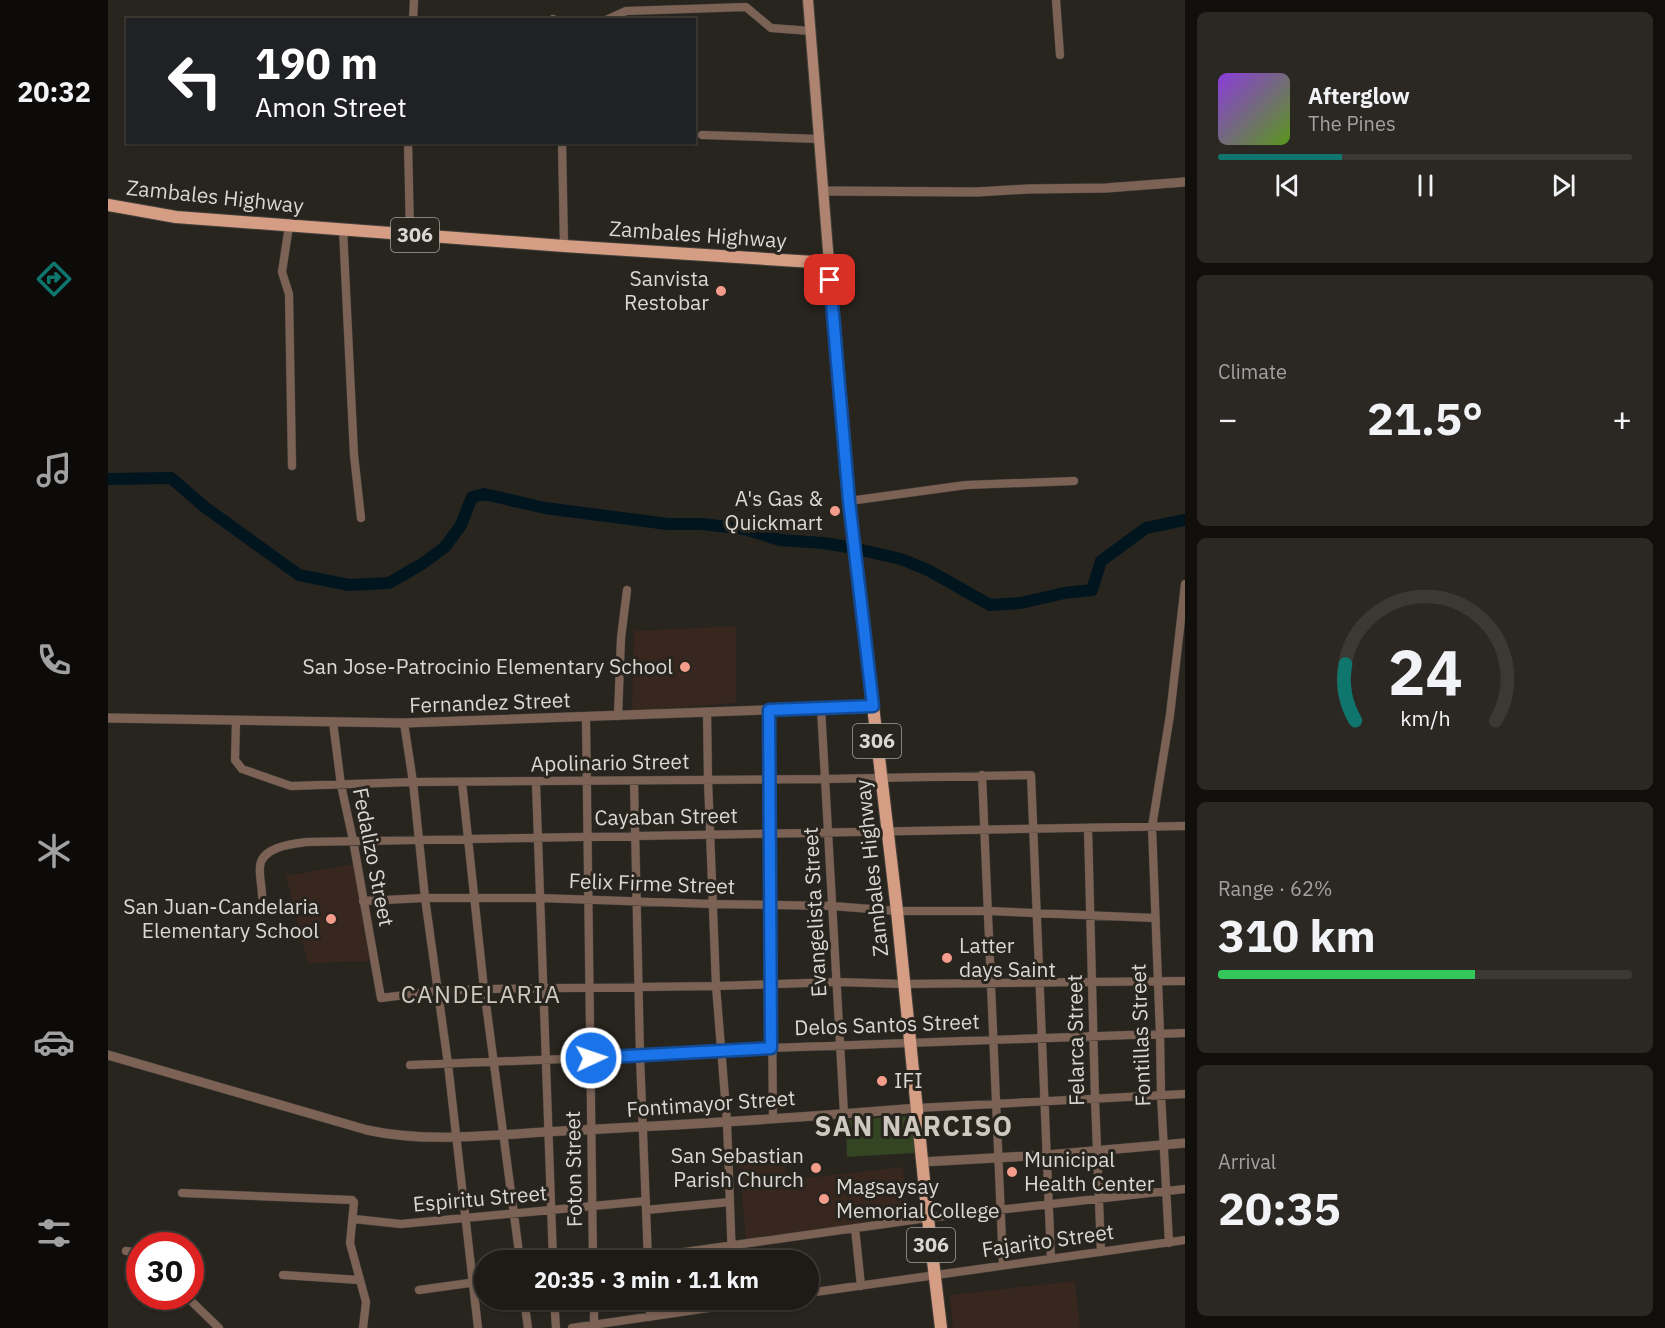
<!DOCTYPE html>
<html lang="en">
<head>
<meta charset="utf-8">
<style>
	body { margin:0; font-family:"IBM Plex Sans",sans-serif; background:#2b2823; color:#f1f3f6; height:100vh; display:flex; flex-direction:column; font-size:22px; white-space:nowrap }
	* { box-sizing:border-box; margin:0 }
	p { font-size:20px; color:#a1a1a1 }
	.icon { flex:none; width:33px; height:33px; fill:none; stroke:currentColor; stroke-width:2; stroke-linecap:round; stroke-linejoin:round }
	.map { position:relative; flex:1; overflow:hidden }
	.panel { display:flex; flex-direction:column; gap:12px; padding:12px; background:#100f0c; width:480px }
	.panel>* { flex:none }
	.top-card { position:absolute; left:18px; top:18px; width:570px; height:126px; border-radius:0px; box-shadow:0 2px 4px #0004,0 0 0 2px #3c3935; background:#202124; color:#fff; overflow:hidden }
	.speed { position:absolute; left:18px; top:1232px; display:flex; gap:12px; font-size:30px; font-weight:700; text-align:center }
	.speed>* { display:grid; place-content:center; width:78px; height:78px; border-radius:50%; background:#1e1b16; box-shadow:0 2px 4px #0004,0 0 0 2px #3c3935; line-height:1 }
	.speed .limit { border:9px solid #d22; background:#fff; color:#111 }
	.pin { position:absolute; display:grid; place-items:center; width:51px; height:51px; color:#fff; margin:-26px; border-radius:12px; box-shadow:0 3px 9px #0006 }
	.me { position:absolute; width:66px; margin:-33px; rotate:87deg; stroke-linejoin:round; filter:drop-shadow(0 0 4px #0008) }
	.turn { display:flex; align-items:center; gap:21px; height:126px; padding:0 30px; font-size:27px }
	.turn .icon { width:78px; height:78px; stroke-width:2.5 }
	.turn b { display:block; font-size:42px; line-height:51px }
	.big { font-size:45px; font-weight:700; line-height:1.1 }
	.panel .card { flex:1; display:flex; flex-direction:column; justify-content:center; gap:9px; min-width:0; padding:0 21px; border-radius:9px; background:#2b2823 }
	.panel .dial { align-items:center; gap:0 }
	.dial svg { height:156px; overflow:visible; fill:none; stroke:#3c3935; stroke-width:7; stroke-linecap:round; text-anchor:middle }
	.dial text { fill:#f1f3f6; stroke:none }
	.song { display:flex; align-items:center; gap:18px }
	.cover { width:72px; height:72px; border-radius:9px; background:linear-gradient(135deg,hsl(270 70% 55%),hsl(90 70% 35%)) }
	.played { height:6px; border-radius:3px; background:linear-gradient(90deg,#0f766e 30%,#3c3935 30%) }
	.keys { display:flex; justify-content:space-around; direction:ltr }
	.heat { display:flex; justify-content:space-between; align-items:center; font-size:33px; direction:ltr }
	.charge { height:9px; border-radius:4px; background:linear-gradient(90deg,#34c759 62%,#3c3935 0) }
	.trip { position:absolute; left:366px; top:1250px; width:345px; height:60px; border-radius:30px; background:#1e1b16; box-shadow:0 2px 4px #0004,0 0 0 2px #3c3935; font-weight:700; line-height:60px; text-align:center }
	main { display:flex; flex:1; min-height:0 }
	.dock { display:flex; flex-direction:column; width:108px; justify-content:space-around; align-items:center; background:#0c0b09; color:#a1a1a1 }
	.dock .icon { width:42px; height:42px }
	.dock .on { color:#0f766e }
	.dock b { font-size:27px; color:#f1f3f6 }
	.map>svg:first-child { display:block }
	.education { fill:#38271f }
	.green { fill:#334523 }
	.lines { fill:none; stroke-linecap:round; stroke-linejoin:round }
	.river { stroke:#01151f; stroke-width:12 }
	.minor-casing { stroke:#45413b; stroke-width:9 }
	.tertiary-casing { stroke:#45413b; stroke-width:10 }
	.secondary-casing { stroke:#45413b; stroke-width:12 }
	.primary-casing { stroke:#45413b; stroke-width:14 }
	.minor { stroke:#7c6255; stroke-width:8 }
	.tertiary { stroke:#7c6255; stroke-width:9 }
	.secondary { stroke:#ae8470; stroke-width:10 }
	.primary { stroke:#d59e84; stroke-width:12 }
	.route-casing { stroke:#114b97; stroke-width:15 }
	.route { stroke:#1a73e8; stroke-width:10 }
	.poi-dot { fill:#f49d8c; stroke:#28241e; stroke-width:2 }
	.labels { text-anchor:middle; stroke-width:6; stroke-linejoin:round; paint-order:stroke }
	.shield { fill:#28241e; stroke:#a5a29d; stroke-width:1.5 }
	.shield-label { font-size:20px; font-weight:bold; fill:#dbd8d4 }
	.street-label { font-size:21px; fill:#dbd8d4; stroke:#28241e }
	.poi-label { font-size:21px; fill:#dbd8d4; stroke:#28241e; text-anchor:end }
	.quarter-label { font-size:24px; letter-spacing:1.5px; fill:#cec8c1; stroke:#28241e }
	.district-label { font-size:27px; font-weight:bold; letter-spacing:1.5px; fill:#cec8c1; stroke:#28241e }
</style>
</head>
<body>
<main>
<nav class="dock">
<b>20:32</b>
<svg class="icon on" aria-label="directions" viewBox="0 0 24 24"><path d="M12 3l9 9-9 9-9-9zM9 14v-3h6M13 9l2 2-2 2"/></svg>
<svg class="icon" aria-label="music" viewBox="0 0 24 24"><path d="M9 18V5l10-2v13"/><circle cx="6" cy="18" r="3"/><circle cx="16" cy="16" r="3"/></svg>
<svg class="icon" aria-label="phone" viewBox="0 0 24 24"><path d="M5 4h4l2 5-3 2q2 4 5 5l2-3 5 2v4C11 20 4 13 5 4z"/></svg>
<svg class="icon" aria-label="climate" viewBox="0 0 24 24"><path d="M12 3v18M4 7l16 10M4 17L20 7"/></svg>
<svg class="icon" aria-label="car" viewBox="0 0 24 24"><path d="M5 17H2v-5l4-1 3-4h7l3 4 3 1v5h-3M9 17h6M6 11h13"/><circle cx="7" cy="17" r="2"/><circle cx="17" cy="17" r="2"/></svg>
<svg class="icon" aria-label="filters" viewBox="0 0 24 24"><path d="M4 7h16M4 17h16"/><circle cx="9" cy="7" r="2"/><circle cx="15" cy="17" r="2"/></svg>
</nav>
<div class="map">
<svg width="1077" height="1328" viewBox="0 0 1077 1328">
	<rect width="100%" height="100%" fill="#28241e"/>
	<path class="education" d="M628,626V703L524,711L526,631Z
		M247,864L264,961L200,963L178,876Z
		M675,1157L680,1180L795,1167L799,1219L638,1241L631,1163Z
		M967,1281L972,1328H845L842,1295Z"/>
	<path class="green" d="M806,1116V1153L739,1157L738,1120Z"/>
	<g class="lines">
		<path class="river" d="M0,479L63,478L98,508L191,575L241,585L281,583L314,564L337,547L353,525L364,497L376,494L437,508L560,524H594L637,529L672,540L715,543L740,547L793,559L820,570L882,605L913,603L956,593L984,590L993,561L1038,528L1077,520"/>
		<defs>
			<path id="minor" d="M948,0L952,55
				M445,19V20
				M305,20L306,0
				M498,20L518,11L638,7L663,28L703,31
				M594,135L711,139
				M300,142L302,234
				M454,142L456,246
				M181,226L174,272L181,294L184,466
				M235,229L246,455L253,518
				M741,501L858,485L966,481
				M713,708L736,1114
				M661,710L665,1118
				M599,712L600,780L608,986L619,1122L624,1260
				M510,716L513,638L519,590
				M478,718L485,1260
				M128,721L127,760L134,769L183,786L305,782L717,779L923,775L943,1259
				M225,722L233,785L245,840L273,998L329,991L376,989L608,986L729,982L796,984L1077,981
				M296,723L305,782L317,898L340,1064L370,1328
				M874,775L895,1265
				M526,781L532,1056L540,1260
				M354,782L376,989L412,1260
				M428,783L445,1260
				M980,828L987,1099L993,1252
				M154,896C154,886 151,876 152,867C153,847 184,844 199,842L1077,826
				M255,901L317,898H431L605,904L724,906L789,911H880L1047,918
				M302,1065L532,1056L663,1048L1077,1033
				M809,1108L1077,1094
				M74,1193L244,1200L246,1202L242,1243L258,1302L255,1328
				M538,1210L622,1202
				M246,1219L293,1224L538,1201
				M747,1228L753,1286
				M1061,1243L1053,1095L1052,1034L1044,827L1062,715L1077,584
				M18,1251L32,1253
				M520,1260L819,1218L1077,1189
				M175,1275L251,1280
				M311,1290L376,1281
				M700,1293L1077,1240
				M78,1296L111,1328
				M416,1299L420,1328
				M446,1299L448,1328
				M486,1299V1325
				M542,1299V1317
				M464,1328L662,1299"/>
			<path id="tertiary" d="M715,191L869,192L920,189L998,188L1077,182
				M0,718L296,723L765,706
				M0,1055L259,1130C322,1144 390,1134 454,1131C572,1125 691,1118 809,1108
				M814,1162L939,1155L1077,1143"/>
			<path id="secondary" d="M700,0L721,263"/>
			<path id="primary" d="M0,205L68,217L456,246L721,263L741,501L789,911L819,1210L833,1328"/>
		</defs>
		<use href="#minor" class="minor-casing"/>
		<use href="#tertiary" class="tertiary-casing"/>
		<use href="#secondary" class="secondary-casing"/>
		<use href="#primary" class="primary-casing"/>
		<use href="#minor" class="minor"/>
		<use href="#tertiary" class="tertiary"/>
		<use href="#secondary" class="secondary"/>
		<use href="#primary" class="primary"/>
	</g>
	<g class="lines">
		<defs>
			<path id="route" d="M483,1058L663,1048L661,710L765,706L741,501L722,280"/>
		</defs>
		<use href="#route" class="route-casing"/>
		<use href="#route" class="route"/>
	</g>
	<g class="poi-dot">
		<circle cx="613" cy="291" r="6"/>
		<circle cx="727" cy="511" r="6"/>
		<circle cx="577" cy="667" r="6"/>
		<circle cx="223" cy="919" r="6"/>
		<circle cx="839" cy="958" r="6"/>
		<circle cx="774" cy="1081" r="6"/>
		<circle cx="708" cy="1168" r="6"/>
		<circle cx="904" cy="1172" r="6"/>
		<circle cx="716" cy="1199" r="6"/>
	</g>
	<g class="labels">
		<g class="shield">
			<rect x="283" y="218" width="48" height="34" rx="4.5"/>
			<rect x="745" y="724" width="48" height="34" rx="4.5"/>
			<rect x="799" y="1228" width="48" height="34" rx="4.5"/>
		</g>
		<g class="shield-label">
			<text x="307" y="242">306</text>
			<text x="769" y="748">306</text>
			<text x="823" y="1252">306</text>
		</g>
		<g class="street-label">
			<text transform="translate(107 197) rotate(6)" y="7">Zambales Highway</text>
			<text transform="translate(590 235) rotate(4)" y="7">Zambales Highway</text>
			<text transform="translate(382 703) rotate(-2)" y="7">Fernandez Street</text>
			<text transform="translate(502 763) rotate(-1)" y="7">Apolinario Street</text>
			<text transform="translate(558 817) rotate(-1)" y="7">Cayaban Street</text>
			<text transform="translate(265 857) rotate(79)" y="7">Fedalizo Street</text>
			<text transform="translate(764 868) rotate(-96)" y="7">Zambales Highway</text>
			<text transform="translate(544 884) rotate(2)" y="7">Felix Firme Street</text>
			<text transform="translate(707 912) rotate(-93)" y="7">Evangelista Street</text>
			<text transform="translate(779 1025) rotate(-2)" y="7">Delos Santos Street</text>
			<text transform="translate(1033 1035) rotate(-92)" y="7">Fontillas Street</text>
			<text transform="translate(968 1040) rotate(-91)" y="7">Felarca Street</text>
			<text transform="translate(603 1104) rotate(-4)" y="7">Fontimayor Street</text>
			<text transform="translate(466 1169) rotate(-91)" y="7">Foton Street</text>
			<text transform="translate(372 1199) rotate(-5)" y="7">Espiritu Street</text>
			<text transform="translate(940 1241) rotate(-8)" y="7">Fajarito Street</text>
		</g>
		<g class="poi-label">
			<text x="601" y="286">Sanvista<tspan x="601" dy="24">Restobar</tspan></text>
			<text x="715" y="506">A's Gas &amp;<tspan x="715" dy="24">Quickmart</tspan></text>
			<text x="565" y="674">San Jose-Patrocinio Elementary School</text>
			<text x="211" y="914">San Juan-Candelaria<tspan x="211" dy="24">Elementary School</tspan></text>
			<text x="851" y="953" text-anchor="start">Latter<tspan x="851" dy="24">days Saint</tspan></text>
			<text x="786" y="1088" text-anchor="start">IFI</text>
			<text x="696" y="1163">San Sebastian<tspan x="696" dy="24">Parish Church</tspan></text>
			<text x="916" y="1167" text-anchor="start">Municipal<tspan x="916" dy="24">Health Center</tspan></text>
			<text x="728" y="1194" text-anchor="start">Magsaysay<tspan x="728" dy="24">Memorial College</tspan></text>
		</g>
		<g class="quarter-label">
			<text x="373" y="1003">CANDELARIA</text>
		</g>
		<g class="district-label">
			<text x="806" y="1136">SAN NARCISO</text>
		</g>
	</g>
</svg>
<div class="speed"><div class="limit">30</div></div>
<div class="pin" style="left:722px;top:280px;background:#d93025"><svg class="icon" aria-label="arrive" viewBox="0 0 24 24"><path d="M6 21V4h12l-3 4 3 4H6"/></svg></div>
<svg class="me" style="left:483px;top:1058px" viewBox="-20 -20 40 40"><circle r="17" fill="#1a73e8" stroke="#fff" stroke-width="3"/><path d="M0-11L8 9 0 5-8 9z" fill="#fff"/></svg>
<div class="trip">20:35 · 3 min · 1.1 km</div>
<div class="top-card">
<div class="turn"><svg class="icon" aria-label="left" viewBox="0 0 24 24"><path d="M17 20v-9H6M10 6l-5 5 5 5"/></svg><div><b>190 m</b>Amon Street</div></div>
</div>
</div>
<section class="panel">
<div class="card">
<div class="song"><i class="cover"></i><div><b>Afterglow</b><p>The Pines</p></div></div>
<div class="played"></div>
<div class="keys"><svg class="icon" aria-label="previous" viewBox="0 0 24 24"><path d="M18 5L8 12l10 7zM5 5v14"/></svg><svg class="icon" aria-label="pause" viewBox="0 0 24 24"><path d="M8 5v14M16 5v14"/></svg><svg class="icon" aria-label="next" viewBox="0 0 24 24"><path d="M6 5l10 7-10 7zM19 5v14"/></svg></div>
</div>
<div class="card"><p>Climate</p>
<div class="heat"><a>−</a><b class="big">21.5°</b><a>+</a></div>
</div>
<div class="card dial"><svg viewBox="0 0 100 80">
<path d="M14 69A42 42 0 1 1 86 69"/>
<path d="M14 69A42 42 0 0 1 9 40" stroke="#0f766e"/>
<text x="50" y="56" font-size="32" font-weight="700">24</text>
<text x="50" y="72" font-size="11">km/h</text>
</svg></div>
<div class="card"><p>Range · 62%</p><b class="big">310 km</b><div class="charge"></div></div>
<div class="card"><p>Arrival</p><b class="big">20:35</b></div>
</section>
</main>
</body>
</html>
